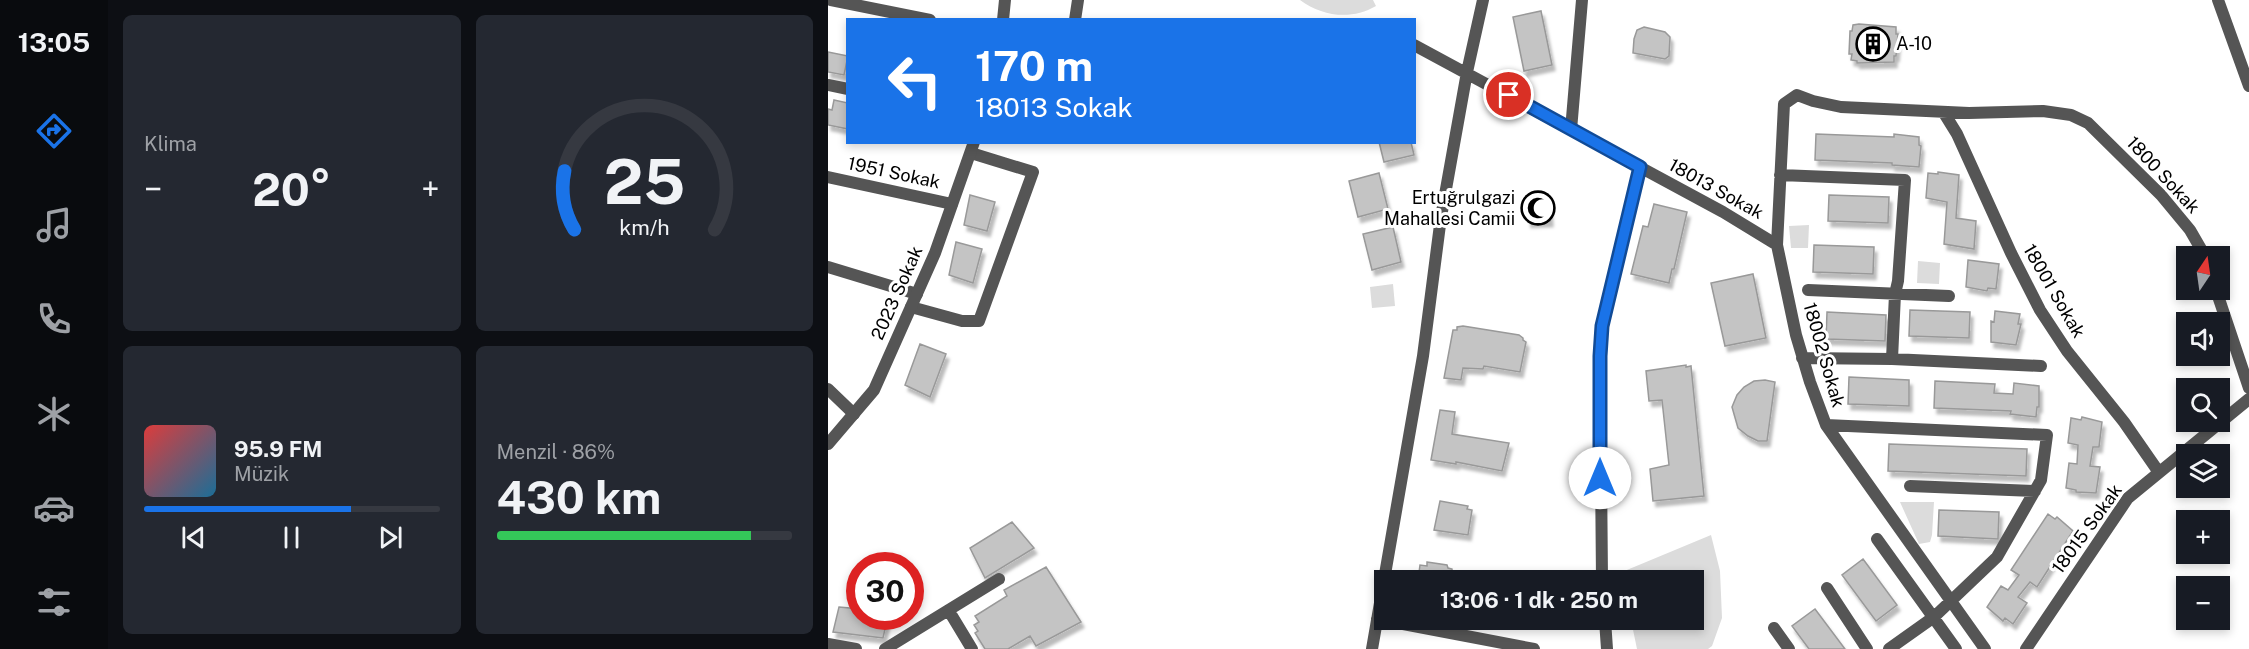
<!DOCTYPE html>
<html lang="tr">
<head>
<meta charset="utf-8">
<style>
	body { margin:0; font-family:"Public Sans",sans-serif; background:#242831; color:#f1f3f6; height:100vh; display:flex; flex-direction:column; font-size:22px; white-space:nowrap }
	* { box-sizing:border-box; margin:0 }
	p { font-size:20px; color:#9ea1a6 }
	.icon { flex:none; width:33px; height:33px; fill:none; stroke:currentColor; stroke-width:2; stroke-linecap:round; stroke-linejoin:round }
	.map { position:relative; flex:1; overflow:hidden }
	.drawer { display:flex; flex-direction:column; gap:15px; padding:15px; background:#0d0f14; width:720px }
	.drawer>* { flex:none }
	.top-card { position:absolute; left:18px; top:18px; width:570px; height:126px; border-radius:0px; box-shadow:0 3px 9px #0003; background:#1a73e8; color:#fff; overflow:hidden }
	.needle { width:39px; rotate:13deg }
	.controls { position:absolute; left:1348px; top:246px; display:grid; gap:12px }
	.controls a { display:grid; place-items:center; width:54px; height:54px; border-radius:0px; background:#171b24; box-shadow:0 3px 9px #0003; font-size:30px }
	.speed { position:absolute; left:18px; top:552px; display:flex; gap:12px; font-size:30px; font-weight:700; text-align:center }
	.speed>* { display:grid; place-content:center; width:78px; height:78px; border-radius:50%; background:#171b24; box-shadow:0 3px 9px #0003; line-height:1 }
	.speed .limit { border:9px solid #d22; background:#fff; color:#111 }
	.pin { position:absolute; display:grid; place-items:center; width:51px; height:51px; color:#fff; margin:-26px; border:3px solid #fff; border-radius:50%; box-shadow:0 2px 6px #0007 }
	.me { position:absolute; width:66px; margin:-33px; rotate:0deg; stroke-linejoin:round; filter:drop-shadow(0 0 4px #0008) }
	.turn { display:flex; align-items:center; gap:21px; height:126px; padding:0 30px; font-size:27px }
	.turn .icon { width:78px; height:78px; stroke-width:2.5 }
	.turn b { display:block; font-size:42px; line-height:51px }
	.big { font-size:45px; font-weight:700; line-height:1.1 }
	.drawer .widget { flex:1; display:flex; flex-direction:column; justify-content:center; gap:9px; min-width:0; padding:0 21px; border-radius:9px; background:#242831 }
	.drawer .dial { align-items:center; gap:0 }
	.dial svg { height:156px; overflow:visible; fill:none; stroke:#363941; stroke-width:7; stroke-linecap:round; text-anchor:middle }
	.dial text { fill:#f1f3f6; stroke:none }
	.song { display:flex; align-items:center; gap:18px }
	.cover { width:72px; height:72px; border-radius:9px; background:linear-gradient(135deg,hsl(0 70% 55%),hsl(200 70% 35%)) }
	.played { height:6px; border-radius:3px; background:linear-gradient(90deg,#1a73e8 70%,#363941 70%) }
	.keys { display:flex; justify-content:space-around; direction:ltr }
	.heat { display:flex; justify-content:space-between; align-items:center; font-size:33px; direction:ltr }
	.charge { height:9px; border-radius:4px; background:linear-gradient(90deg,#34c759 86%,#363941 0) }
	.drawer .tiles { flex:1; display:grid; gap:15px; grid-template-columns:repeat(2,1fr) }
	.trip { position:absolute; left:546px; top:570px; width:330px; height:60px; border-radius:0px; background:#171b24; box-shadow:0 3px 9px #0003; font-weight:700; line-height:60px; text-align:center }
	main { display:flex; flex:1; min-height:0 }
	.tab-bar { display:flex; flex-direction:column; width:108px; justify-content:space-around; align-items:center; background:#090b0e; color:#9ea1a6 }
	.tab-bar .icon { width:42px; height:42px }
	.tab-bar .selected { color:#1a73e8 }
	.tab-bar b { font-size:27px; color:#f1f3f6 }
	.map>svg:first-child { display:block }
	.green { fill:#dcdcdc }
	.building { fill:#c4c4c4; stroke:#999; stroke-width:1.5; filter:url(#shadow) }
	.lines { fill:none; stroke-linecap:round; stroke-linejoin:round }
	.minor { stroke:#555; stroke-width:12 }
	.tertiary { stroke:#555; stroke-width:12 }
	.route-casing { stroke:#114b97; stroke-width:15 }
	.route { stroke:#1a73e8; stroke-width:10 }
	.labels { text-anchor:middle; stroke-width:6; stroke-linejoin:round; paint-order:stroke }
	.poi-label { font-size:18px; fill:#000; stroke:#fff; text-anchor:start }
	.street-label { font-size:18px; fill:#000; stroke:#fff }
</style>
</head>
<body>
<main>
<nav class="tab-bar">
<b>13:05</b>
<svg class="icon selected" aria-label="directions" viewBox="0 0 24 24"><path d="M12 3l9 9-9 9-9-9zM9 14v-3h6M13 9l2 2-2 2"/></svg>
<svg class="icon" aria-label="music" viewBox="0 0 24 24"><path d="M9 18V5l10-2v13"/><circle cx="6" cy="18" r="3"/><circle cx="16" cy="16" r="3"/></svg>
<svg class="icon" aria-label="phone" viewBox="0 0 24 24"><path d="M5 4h4l2 5-3 2q2 4 5 5l2-3 5 2v4C11 20 4 13 5 4z"/></svg>
<svg class="icon" aria-label="climate" viewBox="0 0 24 24"><path d="M12 3v18M4 7l16 10M4 17L20 7"/></svg>
<svg class="icon" aria-label="car" viewBox="0 0 24 24"><path d="M5 17H2v-5l4-1 3-4h7l3 4 3 1v5h-3M9 17h6M6 11h13"/><circle cx="7" cy="17" r="2"/><circle cx="17" cy="17" r="2"/></svg>
<svg class="icon" aria-label="filters" viewBox="0 0 24 24"><path d="M4 7h16M4 17h16"/><circle cx="9" cy="7" r="2"/><circle cx="15" cy="17" r="2"/></svg>
</nav>
<section class="drawer">
<div class="tiles">
<div class="widget"><p>Klima</p>
<div class="heat"><a>−</a><b class="big">20°</b><a>+</a></div>
</div>
<div class="widget dial"><svg viewBox="0 0 100 80">
<path d="M14 69A42 42 0 1 1 86 69"/>
<path d="M14 69A42 42 0 0 1 9 39" stroke="#1a73e8"/>
<text x="50" y="56" font-size="32" font-weight="700">25</text>
<text x="50" y="72" font-size="11">km/h</text>
</svg></div>
<div class="widget">
<div class="song"><i class="cover"></i><div><b>95.9 FM</b><p>Müzik</p></div></div>
<div class="played"></div>
<div class="keys"><svg class="icon" aria-label="previous" viewBox="0 0 24 24"><path d="M18 5L8 12l10 7zM5 5v14"/></svg><svg class="icon" aria-label="pause" viewBox="0 0 24 24"><path d="M8 5v14M16 5v14"/></svg><svg class="icon" aria-label="next" viewBox="0 0 24 24"><path d="M6 5l10 7-10 7zM19 5v14"/></svg></div>
</div>
<div class="widget"><p>Menzil · 86%</p><b class="big">430 km</b><div class="charge"></div></div>
</div>
</section>
<div class="map">
<svg width="1421" height="649" viewBox="0 0 1421 649">
	<defs>
		<filter id="shadow"><feDropShadow dx="3" dy="5.5" stdDeviation="1.5" flood-color="#0004"/></filter>
	</defs>
	<rect width="100%" height="100%" fill="#fff"/>
	<path class="green" d="M472,0H545L548,6C524,20 495,17 472,0Z
		M981,225L980,248H963L961,226Z
		M1090,261L1112,263L1111,284L1089,283Z
		M565,284L567,306L544,308L542,287Z
		M1072,502H1106L1104,535L1102,542L1091,544Z
		M883,535L892,571L894,618L884,646L880,649H809L803,620H866V580H795L794,572Z"/>
	<path class="building" d="M713,11L724,65L696,71L685,17Z
		M1031,24L1068,27V34H1070L1068,56H1066V62L1029,63V61L1023,60L1024,54H1021L1022,31H1024L1025,25Z
		M816,27L837,32L842,37L841,56L837,59L805,53L806,39L809,30Z
		M0,52L20,56L16,75L0,72Z
		M6,100L20,103V129L0,125V109L4,110Z
		M988,134L1066,137V134L1091,137V145L1093,146L1091,167L1064,165V163L987,160Z
		M551,142H583L586,155L556,162Z
		M1110,172L1131,175L1128,218L1148,221L1146,249L1116,244L1119,202L1098,198L1100,173L1110,174Z
		M551,173L560,209L530,217L521,181Z
		M720,194L722,221L700,222L698,196Z
		M142,195L167,202L159,231L136,225Z
		M1001,195L1061,197L1060,223L1000,221Z
		M826,204L859,212L846,269H844L841,283L803,274L815,226L820,227Z
		M565,227L573,262L544,270L535,234Z
		M128,242L154,249L145,283L121,275Z
		M986,245L1046,247L1045,274L985,272Z
		M1140,260L1171,264L1168,289L1160,288L1159,291L1138,287Z
		M925,274L938,338L897,346L883,283Z
		M1082,310L1142,312L1141,338L1081,336Z
		M1167,311L1192,314L1190,324H1193L1188,345L1163,342V321L1166,322Z
		M999,312L1058,315L1057,341L998,339Z
		M635,326L691,335L695,338V340L698,342L692,372L656,366L655,369L635,368L633,380L616,378L625,330H629V327Z
		M92,344L118,354L102,397L77,385Z
		M858,365V367L863,366L876,496L825,501L822,469L841,465L834,400L821,401L818,371Z
		M1021,377L1081,380V406L1020,404Z
		M937,380L947,382L939,441H930L920,436L910,428L904,407L909,395L916,387L926,381Z
		M1107,381L1167,384L1166,393L1185,394L1186,383L1211,386V407H1209L1208,417L1182,414L1183,411L1106,408Z
		M612,410L627,412L624,434L681,443L674,471L628,462V464L603,460Z
		M1254,417L1274,422L1271,447H1265L1262,466L1272,467L1268,493L1248,492V490L1238,488L1241,463L1249,464L1250,445L1240,443L1243,418L1253,420Z
		M1061,444L1199,449L1198,476L1060,471Z
		M612,501L640,506L639,509L644,510L640,535L606,530Z
		M1111,510L1171,512L1170,539L1110,536Z
		M1220,514L1227,519L1229,517L1245,531L1209,587L1202,582L1190,597L1199,603L1185,624L1177,618L1175,621L1159,607L1173,586L1180,590L1191,575L1183,570Z
		M184,522L206,548L157,578L142,548Z
		M1035,559L1069,605L1048,621L1014,575Z
		M599,562L619,565L620,568L624,569V572L642,574L641,580H590L592,565L599,566Z
		M218,567L253,622L208,646L202,636L180,649H157L147,633L150,631L146,625L151,622L147,616L179,596L176,590Z
		M11,607L32,609V616H60L55,638L5,632Z
		M987,609L1017,649H981L964,626Z"/>
	<g class="lines">
		<path class="minor" d="M3,0L102,20
			M247,20L250,0
			M586,45L895,212L949,245
			M0,85L20,89
			M1116,113L1129,134L1183,253L1212,310L1239,351L1296,422L1330,471
			M743,130L754,0
			M952,175L1077,180L1070,281L1067,294L1064,359
			M0,177L124,204
			M0,267L89,294
			M980,290L1121,296
			M1388,290L1421,388
			M83,307L134,321H151L205,172L143,153
			M974,358L1064,359L1213,366
			M0,389L26,414
			M998,425L1219,435L1213,480L1169,557L1106,617L1061,649
			M1082,486L1207,491
			M1049,539L1128,649
			M774,580L772,356L774,326L812,167
			M999,588L1039,649
			M121,611L144,649
			M549,619L706,649
			M777,620L779,649
			M946,628L961,649
			M0,644L28,649
			M57,649L171,579
			M544,649L595,356L613,217L639,72L655,0
			M1157,649L998,425L982,382L968,335L949,245L956,104L969,95L985,101L1013,107L1141,113L1215,111L1243,115L1260,123L1333,195L1362,230L1377,256
			M1198,649L1300,498L1421,399"/>
		<path class="tertiary" d="M1390,0L1421,86
			M175,20L177,0
			M0,444L46,390L107,253L146,142"/>
	</g>
	<g class="lines">
		<defs>
			<path id="route" d="M681,95L812,167L774,326L772,356V478"/>
		</defs>
		<use href="#route" class="route-casing"/>
		<use href="#route" class="route"/>
	</g>
	<defs>
		<symbol id="building-ring" viewBox="-11 -11 22 22"><circle r="9.5" fill="#fff" stroke="#000" stroke-width="1.5"/><path d="M-4-6H4V6H1V3H-1V6H-4ZM-2.5-4.3h1.7v1.8h-1.7ZM.8-4.3h1.7v1.8H.8ZM-2.5-1h1.7V.8h-1.7ZM.8-1h1.7V.8H.8Z" fill="#000"/></symbol>
		<symbol id="mosque-ring" viewBox="-11 -11 22 22"><circle r="9.5" fill="#fff" stroke="#000" stroke-width="1.5"/><path d="M3.5-4.9A6 6 0 1 0 3.5 4.9A5 5 0 1 1 3.5-4.9Z" fill="#000"/></symbol>
	</defs>
	<g fill-rule="evenodd">
		<use href="#building-ring" x="1026" y="25" width="38" height="38"/>
		<use href="#mosque-ring" x="691" y="189" width="38" height="38"/>
	</g>
	<g class="labels">
		<g class="poi-label">
			<text x="1068" y="50">A-10</text>
			<text x="687" y="204" text-anchor="end">Ertuğrulgazi<tspan x="687" dy="21">Mahallesi Camii</tspan></text>
		</g>
		<g class="street-label">
			<text transform="translate(66 173) rotate(12)" y="6">1951 Sokak</text>
			<text transform="translate(1335 175) rotate(47)" y="6">1800 Sokak</text>
			<text transform="translate(888 189) rotate(29)" y="6">18013 Sokak</text>
			<text transform="translate(1226 291) rotate(60)" y="6">18001 Sokak</text>
			<text transform="translate(69 293) rotate(-66)" y="6">2023 Sokak</text>
			<text transform="translate(996 355) rotate(74)" y="6">18002 Sokak</text>
			<text transform="translate(1259 529) rotate(-54)" y="6">18015 Sokak</text>
		</g>
	</g>
</svg>
<div class="controls">
<a><svg class="needle" viewBox="-14 -14 28 28"><path d="M0-13l5 13h-10z" fill="#e53935"/><path d="M0 13l5-13h-10z" fill="#9ea1a6"/></svg></a>
<a><svg class="icon" aria-label="sound" viewBox="0 0 24 24"><path d="M4 9h4l5-4v14l-5-4H4zM17 9q2 3 0 6"/></svg></a>
<a><svg class="icon" aria-label="search" viewBox="0 0 24 24"><circle cx="10" cy="10" r="6"/><path d="M15 15l6 6"/></svg></a>
<a><svg class="icon" aria-label="layers" viewBox="0 0 24 24"><path d="M12 4l9 5-9 5-9-5zM3 14l9 5 9-5"/></svg></a>
<a>+</a>
<a>−</a>
</div>
<div class="speed"><div class="limit">30</div></div>
<div class="pin" style="left:681px;top:95px;background:#d93025"><svg class="icon" aria-label="arrive" viewBox="0 0 24 24"><path d="M6 21V4h12l-3 4 3 4H6"/></svg></div>
<svg class="me" style="left:772px;top:478px" viewBox="-20 -20 40 40"><circle r="19" fill="#fff"/><path d="M0-13L10 11 0 6-10 11z" fill="#1a73e8"/></svg>
<div class="trip">13:06 · 1 dk · 250 m</div>
<div class="top-card">
<div class="turn"><svg class="icon" aria-label="left" viewBox="0 0 24 24"><path d="M17 20v-9H6M10 6l-5 5 5 5"/></svg><div><b>170 m</b>18013 Sokak</div></div>
</div>
</div>
</main>
</body>
</html>
